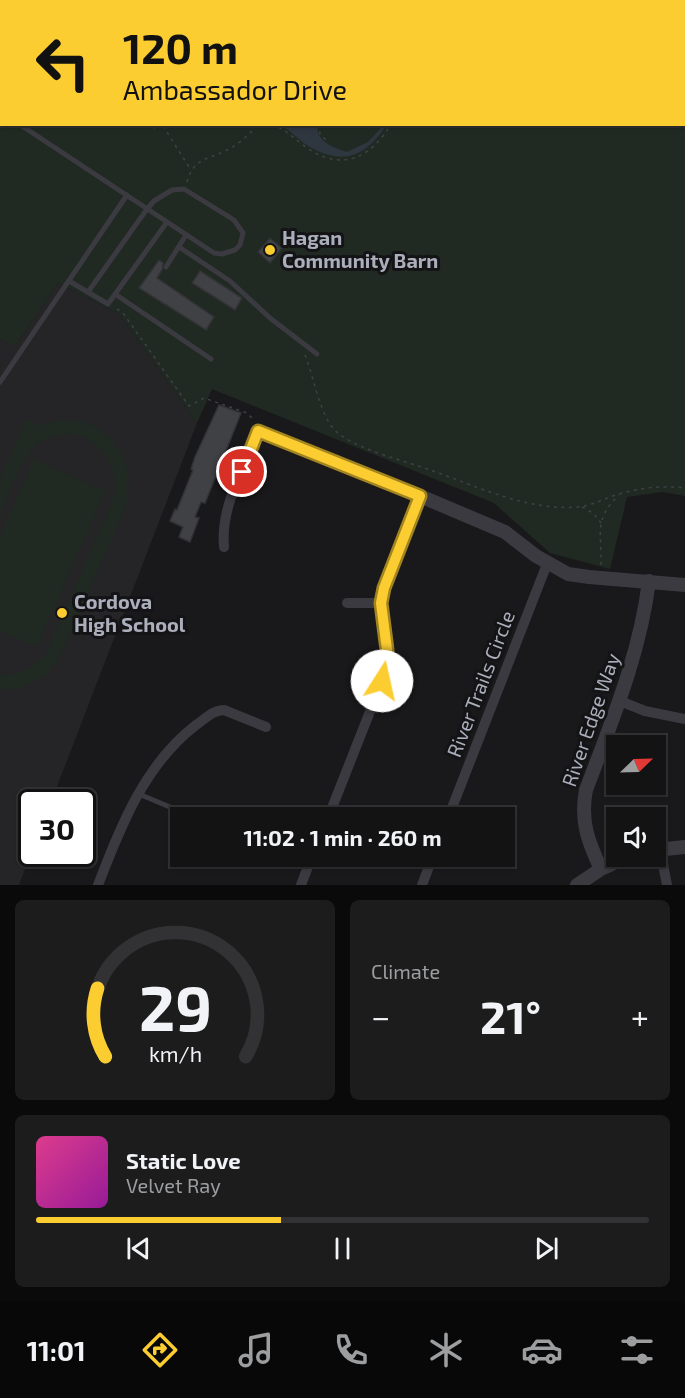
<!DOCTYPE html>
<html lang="en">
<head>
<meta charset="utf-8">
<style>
	body { margin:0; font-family:"Exo 2",sans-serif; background:#1c1c1d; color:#f1f3f6; height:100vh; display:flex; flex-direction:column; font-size:22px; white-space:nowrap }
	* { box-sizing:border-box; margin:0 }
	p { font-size:20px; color:#9d9ea0 }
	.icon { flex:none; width:33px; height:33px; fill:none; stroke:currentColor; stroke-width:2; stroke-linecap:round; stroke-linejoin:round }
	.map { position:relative; height:885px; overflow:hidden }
	.sheet { display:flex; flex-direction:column; gap:15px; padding:15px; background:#0a0a0b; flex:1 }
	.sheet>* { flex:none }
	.guide { position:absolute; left:0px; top:0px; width:686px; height:126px; box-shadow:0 2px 4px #0004,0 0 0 2px #323234; background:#fbcd31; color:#111; overflow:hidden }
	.needle { width:39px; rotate:67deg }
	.fabs { position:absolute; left:606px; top:735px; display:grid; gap:12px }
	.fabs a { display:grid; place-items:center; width:60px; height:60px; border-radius:0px; background:#131314; box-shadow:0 2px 4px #0004,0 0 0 2px #323234; font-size:30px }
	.speed { position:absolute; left:18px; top:789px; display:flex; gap:12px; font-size:30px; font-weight:700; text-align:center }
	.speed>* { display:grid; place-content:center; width:78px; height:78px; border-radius:50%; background:#131314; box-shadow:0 2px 4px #0004,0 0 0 2px #323234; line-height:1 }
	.speed .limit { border:3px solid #111; border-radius:9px; background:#fff; color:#111 }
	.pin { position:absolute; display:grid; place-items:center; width:51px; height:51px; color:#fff; margin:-26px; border:3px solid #fff; border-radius:50%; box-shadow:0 2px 6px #0007 }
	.me { position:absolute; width:66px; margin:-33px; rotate:10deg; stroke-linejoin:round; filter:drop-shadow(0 0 4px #0008) }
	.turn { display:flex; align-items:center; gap:21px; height:126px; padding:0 24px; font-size:27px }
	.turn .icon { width:78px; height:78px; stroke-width:2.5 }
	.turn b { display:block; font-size:42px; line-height:51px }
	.big { font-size:45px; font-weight:700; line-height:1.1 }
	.sheet .tile { flex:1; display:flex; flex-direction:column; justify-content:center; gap:9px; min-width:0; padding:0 21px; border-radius:9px; background:#1c1c1d }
	.sheet .dial { align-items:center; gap:0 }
	.dial svg { height:156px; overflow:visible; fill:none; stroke:#323234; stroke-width:7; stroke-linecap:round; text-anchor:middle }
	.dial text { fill:#f1f3f6; stroke:none }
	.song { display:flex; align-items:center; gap:18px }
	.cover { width:72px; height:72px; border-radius:9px; background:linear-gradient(135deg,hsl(330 70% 55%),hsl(300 70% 35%)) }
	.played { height:6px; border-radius:3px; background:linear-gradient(90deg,#fbcd31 40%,#323234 40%) }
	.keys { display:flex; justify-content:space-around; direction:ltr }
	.heat { display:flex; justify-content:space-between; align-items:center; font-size:33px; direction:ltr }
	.sheet .tiles { flex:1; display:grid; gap:15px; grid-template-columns:1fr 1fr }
	.tile:last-child { grid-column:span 2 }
	.trip { position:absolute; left:170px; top:807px; width:345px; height:60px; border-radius:0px; background:#131314; box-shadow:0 2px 4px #0004,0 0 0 2px #323234; font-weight:700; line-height:60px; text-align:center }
	.dock { display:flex; height:96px; justify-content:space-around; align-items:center; background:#080808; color:#9d9ea0 }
	.dock .icon { width:42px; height:42px }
	.dock .on { color:#fbcd31 }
	.dock b { font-size:27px; color:#f1f3f6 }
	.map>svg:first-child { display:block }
	.built { fill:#252528 }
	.green { fill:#202a22 }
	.water { fill:#2e3640 }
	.building { fill:#404145; stroke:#333337; stroke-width:1.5 }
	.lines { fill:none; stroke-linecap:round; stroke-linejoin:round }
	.path { stroke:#3f4147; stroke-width:1.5; stroke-dasharray:3 4.5; stroke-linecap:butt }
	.service { stroke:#3a3a40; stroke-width:5 }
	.minor { stroke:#3a3a40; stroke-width:10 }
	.tertiary { stroke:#3a3a40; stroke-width:14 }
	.route-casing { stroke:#a38520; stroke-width:15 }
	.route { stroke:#fbcd31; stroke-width:10 }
	.poi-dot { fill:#fbcd31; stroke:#141416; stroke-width:2 }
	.labels { text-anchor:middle; stroke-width:6; stroke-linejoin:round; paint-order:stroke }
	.poi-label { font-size:20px; font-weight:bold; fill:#abaebb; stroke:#141416; text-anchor:start }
	.street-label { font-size:20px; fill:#abaebb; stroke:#141416 }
</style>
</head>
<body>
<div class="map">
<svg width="685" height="885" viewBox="0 0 685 885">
	<rect width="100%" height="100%" fill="#19191b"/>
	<path class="built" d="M58,283L119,314L197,423L51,802H32L31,853L19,885H0V339L15,346Z"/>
	<path class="green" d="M0,0L613,1L2,2V124H684L685,32V496L663,492L627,497L610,569L550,553L494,503L212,389L197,423L119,314L58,283L15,346L0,339Z
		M26,419L39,425V427C94,401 143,454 125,509L58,661C43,680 26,689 2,690L0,689V675C20,676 34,668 46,653L112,503C128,456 76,413 36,446C19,460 9,496 0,516V479Z
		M34,459L105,491L37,647L0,631V536Z"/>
	<path class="water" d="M280,125H317C317,142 332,147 347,152L368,142L384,125H386C367,156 343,166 310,147C299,141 291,130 280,125Z"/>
	<path class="building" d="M270,238L282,248L270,263L258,252Z
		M159,260L163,263L162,270L157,278L214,317L206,330L139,288Z
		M200,271L242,298L235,310L192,283Z
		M219,405L241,413L205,503L201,502L195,517L199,518L190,542L179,537L183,527L170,521L175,509L177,510L193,470L191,469L195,457Z"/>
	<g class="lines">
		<path class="path" d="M74,0L76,2
			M509,0L512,2
			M79,2L80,0
			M146,2V0
			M422,2L423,0
			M684,86L685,87
			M124,124L154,128L166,124
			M272,124C286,130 295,139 307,148C342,172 371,158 391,124
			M319,124L320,134L326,140
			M163,126L191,170
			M187,182C193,159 206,160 225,151C238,145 249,135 258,124
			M117,309L123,313L189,406L204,398L247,413L253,419
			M305,355C314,376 320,420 339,434C364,452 403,460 433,471C479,487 527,511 578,507C591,506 601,500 613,496C636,488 661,485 685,488
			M582,507L593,513L601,523
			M601,565C602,533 593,520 619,495"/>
		<path class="service" d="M0,112L2,113
			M19,124L214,253L222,254L235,250L240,245L243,233L234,220L184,189L172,190L154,201L147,209L88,292
			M179,247L230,281L270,318L317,354
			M166,267L186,235
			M69,281L108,304L167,222
			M115,294L211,359
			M0,382L127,195
			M139,794L196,818"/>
		<path class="minor" d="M224,547C220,508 244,467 258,431
			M347,603H381
			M620,701L645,711L685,719
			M328,818L382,681L385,666L386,634L381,603L384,588L420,496
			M448,818L547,564
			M660,849L667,885
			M98,885C121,826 144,765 196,725C205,719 213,710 224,710L266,727
			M301,885L312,856
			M422,885L433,856"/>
		<path class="tertiary" d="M258,431L420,496L505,532L536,556L568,574L589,577L685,585
			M656,850L685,847
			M601,869C588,842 580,820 586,790C612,721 640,654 649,581
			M577,885L601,869L629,856"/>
	</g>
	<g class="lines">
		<defs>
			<path id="route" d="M242,472L258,431L420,496L384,588L381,603L387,650L382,681"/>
		</defs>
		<use href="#route" class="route-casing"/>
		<use href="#route" class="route"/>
	</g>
	<g class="poi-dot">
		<circle cx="270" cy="250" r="6"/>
		<circle cx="62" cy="613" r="6"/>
	</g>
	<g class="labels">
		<g class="poi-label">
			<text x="282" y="245">Hagan<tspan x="282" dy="23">Community Barn</tspan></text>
			<text x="74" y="609">Cordova<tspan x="74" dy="23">High School</tspan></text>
		</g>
		<g class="street-label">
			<text transform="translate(481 684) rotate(-69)" y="7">River Trails Circle</text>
			<text transform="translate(591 720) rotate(-71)" y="7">River Edge Way</text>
		</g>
	</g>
</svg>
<div class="fabs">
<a><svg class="needle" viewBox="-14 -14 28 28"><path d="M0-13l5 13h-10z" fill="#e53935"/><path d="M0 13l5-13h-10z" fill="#9d9ea0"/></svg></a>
<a><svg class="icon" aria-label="sound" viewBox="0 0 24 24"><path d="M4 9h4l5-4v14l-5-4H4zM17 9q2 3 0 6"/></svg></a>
</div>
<div class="speed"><div class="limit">30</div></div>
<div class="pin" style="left:242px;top:472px;background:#d93025"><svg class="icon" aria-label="arrive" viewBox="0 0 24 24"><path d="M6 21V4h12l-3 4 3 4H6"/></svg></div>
<svg class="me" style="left:382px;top:681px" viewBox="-20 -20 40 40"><circle r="19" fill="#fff"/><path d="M0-13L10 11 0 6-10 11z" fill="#fbcd31"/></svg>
<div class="trip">11:02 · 1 min · 260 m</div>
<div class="guide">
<div class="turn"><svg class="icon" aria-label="left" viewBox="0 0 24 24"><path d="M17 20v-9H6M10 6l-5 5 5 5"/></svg><div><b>120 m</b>Ambassador Drive</div></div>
</div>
</div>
<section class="sheet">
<div class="tiles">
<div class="tile dial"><svg viewBox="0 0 100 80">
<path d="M14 69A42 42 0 1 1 86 69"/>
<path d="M14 69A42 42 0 0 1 10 34" stroke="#fbcd31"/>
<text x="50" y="56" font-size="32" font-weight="700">29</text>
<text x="50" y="72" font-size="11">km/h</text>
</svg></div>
<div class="tile"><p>Climate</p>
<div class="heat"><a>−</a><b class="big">21°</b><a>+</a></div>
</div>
<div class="tile">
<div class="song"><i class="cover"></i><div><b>Static Love</b><p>Velvet Ray</p></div></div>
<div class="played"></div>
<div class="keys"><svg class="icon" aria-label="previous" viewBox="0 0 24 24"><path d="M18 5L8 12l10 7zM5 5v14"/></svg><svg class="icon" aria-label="pause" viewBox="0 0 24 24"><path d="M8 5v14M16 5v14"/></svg><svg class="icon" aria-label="next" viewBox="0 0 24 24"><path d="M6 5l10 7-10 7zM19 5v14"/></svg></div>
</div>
</div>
</section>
<nav class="dock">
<b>11:01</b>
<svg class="icon on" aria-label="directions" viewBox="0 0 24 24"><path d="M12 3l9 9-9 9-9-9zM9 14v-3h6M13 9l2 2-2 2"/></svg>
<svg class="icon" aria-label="music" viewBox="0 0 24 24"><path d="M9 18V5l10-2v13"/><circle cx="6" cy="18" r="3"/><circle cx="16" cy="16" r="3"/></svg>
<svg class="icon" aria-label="phone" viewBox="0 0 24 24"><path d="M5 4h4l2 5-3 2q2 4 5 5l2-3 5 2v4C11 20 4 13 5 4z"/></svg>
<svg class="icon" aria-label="climate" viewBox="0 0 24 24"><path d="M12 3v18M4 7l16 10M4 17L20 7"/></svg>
<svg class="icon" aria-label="car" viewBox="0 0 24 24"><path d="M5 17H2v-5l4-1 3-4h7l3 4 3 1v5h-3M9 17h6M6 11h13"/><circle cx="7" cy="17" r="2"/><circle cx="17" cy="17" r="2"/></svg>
<svg class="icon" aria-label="filters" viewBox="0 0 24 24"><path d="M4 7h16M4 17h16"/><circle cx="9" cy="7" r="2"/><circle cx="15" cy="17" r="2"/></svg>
</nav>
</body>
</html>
